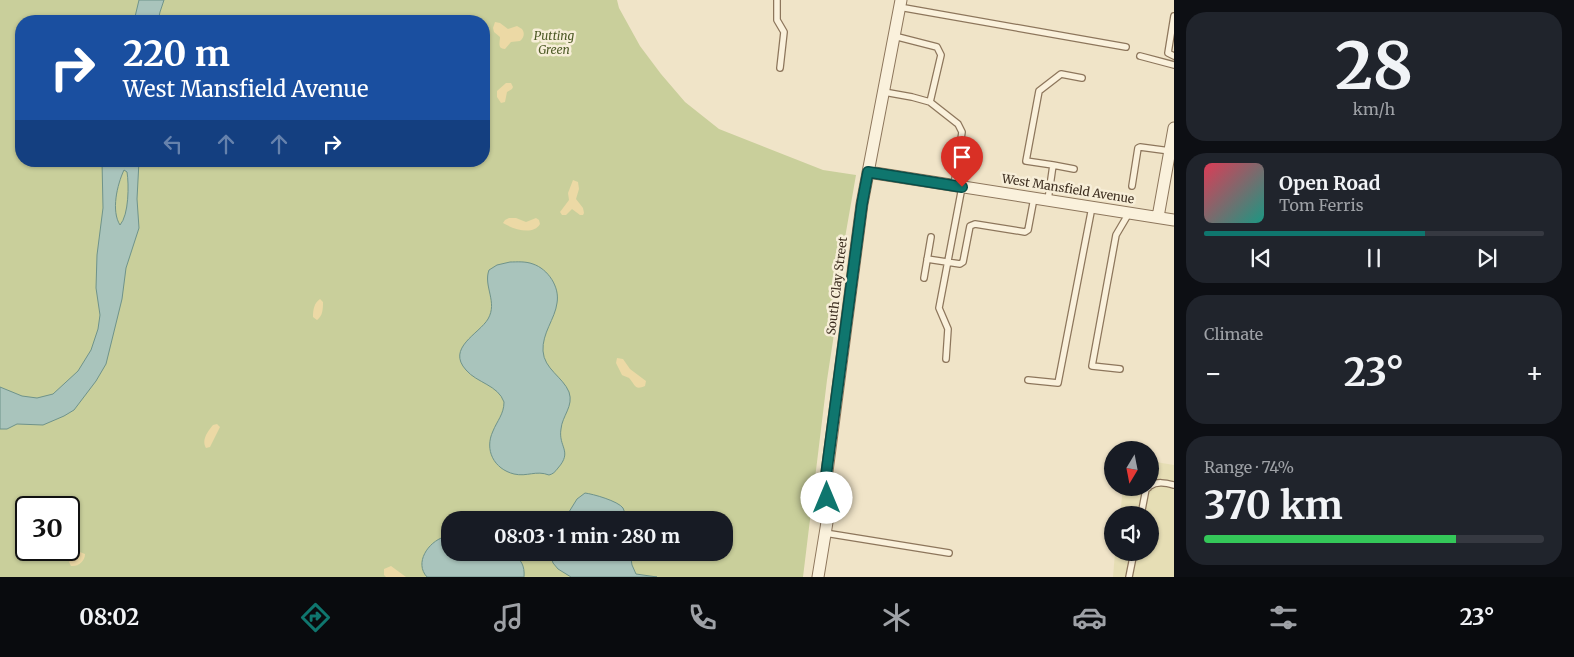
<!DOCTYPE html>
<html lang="en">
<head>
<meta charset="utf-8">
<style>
	body { margin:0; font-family:Merriweather,serif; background:#20242c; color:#f1f3f6; height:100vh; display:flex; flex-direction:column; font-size:19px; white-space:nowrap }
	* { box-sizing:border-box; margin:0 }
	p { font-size:16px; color:#9ea1a6 }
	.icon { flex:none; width:28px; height:28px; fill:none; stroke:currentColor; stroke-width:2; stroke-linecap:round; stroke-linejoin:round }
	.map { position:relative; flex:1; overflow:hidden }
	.side { display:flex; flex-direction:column; gap:12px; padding:12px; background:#0d0f14; width:400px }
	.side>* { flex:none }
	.banner { position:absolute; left:15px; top:15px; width:475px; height:152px; border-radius:20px; box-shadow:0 1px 4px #0004; background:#1a4fa0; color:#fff; overflow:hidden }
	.needle { width:32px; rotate:190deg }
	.fabs { position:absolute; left:1104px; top:441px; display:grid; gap:10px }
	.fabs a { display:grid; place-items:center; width:55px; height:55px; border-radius:50%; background:#171b24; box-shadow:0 1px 4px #0004; font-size:25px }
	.speed { position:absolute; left:15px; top:496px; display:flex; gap:10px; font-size:25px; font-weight:700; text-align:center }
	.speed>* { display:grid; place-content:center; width:65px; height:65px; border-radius:50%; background:#171b24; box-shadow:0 1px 4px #0004; line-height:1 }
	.speed .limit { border:2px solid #111; border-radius:8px; background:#fff; color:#111 }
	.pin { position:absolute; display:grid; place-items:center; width:42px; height:42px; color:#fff; margin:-51px -21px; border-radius:50% 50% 50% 0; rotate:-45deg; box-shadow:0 0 5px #0007 }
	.pin .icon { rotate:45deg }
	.me { position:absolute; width:55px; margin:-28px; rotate:0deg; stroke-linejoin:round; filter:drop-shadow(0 0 4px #0008) }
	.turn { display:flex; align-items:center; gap:18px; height:105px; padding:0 25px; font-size:22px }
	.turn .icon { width:65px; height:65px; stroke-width:2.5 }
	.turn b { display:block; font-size:35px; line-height:42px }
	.lanes { display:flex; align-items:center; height:48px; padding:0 25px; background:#0003; justify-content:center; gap:25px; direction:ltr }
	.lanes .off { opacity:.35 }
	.big { font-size:38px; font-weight:700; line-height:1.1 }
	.side .widget { flex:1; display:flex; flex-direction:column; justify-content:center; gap:8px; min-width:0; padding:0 18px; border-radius:20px; background:#20242c }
	.side .dial { align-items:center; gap:0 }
	.dial b { font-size:65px; line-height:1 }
	.song { display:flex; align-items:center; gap:15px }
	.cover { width:60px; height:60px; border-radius:8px; background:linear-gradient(135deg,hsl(350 70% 55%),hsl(170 70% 35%)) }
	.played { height:5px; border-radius:2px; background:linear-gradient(90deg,#0f766e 65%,#363941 65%) }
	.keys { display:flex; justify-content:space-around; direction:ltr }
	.heat { display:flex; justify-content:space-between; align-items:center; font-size:28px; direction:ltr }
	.charge { height:8px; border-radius:4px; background:linear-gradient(90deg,#34c759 74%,#363941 0) }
	.trip { position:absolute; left:441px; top:511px; width:292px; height:50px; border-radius:20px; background:#171b24; box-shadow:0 1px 4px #0004; font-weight:700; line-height:50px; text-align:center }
	.tab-bar { display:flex; height:80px; justify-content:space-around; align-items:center; background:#090b0e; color:#9ea1a6 }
	.tab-bar .icon { width:35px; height:35px }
	.tab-bar .active { color:#0f766e }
	.tab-bar b { font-size:22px; color:#f1f3f6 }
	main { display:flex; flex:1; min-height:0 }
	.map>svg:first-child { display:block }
	.farmland { fill:#e6deb5 }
	.green { fill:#c9cf9b; fill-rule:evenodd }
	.sand { fill:#ecd9a5 }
	.water { fill:#a9c4bc; stroke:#6f938a; fill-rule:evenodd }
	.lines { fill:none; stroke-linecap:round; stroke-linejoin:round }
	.lane-casing { stroke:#8d765c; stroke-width:8 }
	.street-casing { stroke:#8d765c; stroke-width:13 }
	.lane { stroke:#faf1dc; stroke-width:5.5 }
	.street { stroke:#faf1dc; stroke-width:11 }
	.route-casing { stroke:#0a4d48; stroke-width:12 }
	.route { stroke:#0f766e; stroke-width:9 }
	.labels { text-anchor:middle; stroke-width:5; stroke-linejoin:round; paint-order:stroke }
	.park-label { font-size:12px; font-style:italic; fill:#4d5a26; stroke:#f7eed8 }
	.street-label { font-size:12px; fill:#3d2e20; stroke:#f7eed8 }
</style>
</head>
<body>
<main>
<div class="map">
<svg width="1174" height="577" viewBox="0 0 1174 577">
	<rect width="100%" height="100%" fill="#f0e4c8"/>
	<path class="farmland" d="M1150,461L1174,465V577H1113L1115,553L1150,552V515H1120L1123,488H1150Z"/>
	<path class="green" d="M0,0H617L619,8L640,46L661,74L685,102L719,129L823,170L856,175L839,272L838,308L827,380L803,577H0ZM21,21H484V161H21ZM26,508H69V550H26ZM450,520H725V552H450Z"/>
	<path class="sand" d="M495,22L500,23L508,29L517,26L522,29C525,33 524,38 520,41L511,42L505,49C497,49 500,42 500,37L494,32L493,28Z
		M506,83H511L513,87L512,89L507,92L505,102L501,103L497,97V91Z
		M573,180L578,182L579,189L576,199L583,208L584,213L583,215H580L572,209L566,215H562L560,212L569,200L568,193Z
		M509,218H516L526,222L536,218L539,220L540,224C533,236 513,229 503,223L505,220Z
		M320,299L323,302C323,308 323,316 317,320L313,317C313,310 314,303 320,299Z
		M617,358L623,359L630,369L646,381L645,386C634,391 635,384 629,378C629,378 622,375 622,375L616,363Z
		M217,424L220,427L210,447L206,448C201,440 208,431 213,425Z
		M80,552L85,554C85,561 78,567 71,566L69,562L73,556Z
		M391,566L406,577H386L384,575V569Z"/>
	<path class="water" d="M139,0H164L160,12L158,21H134Z
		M102,161H139L137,199L139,228L126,268L122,299L106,364L96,381L74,410L64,416L43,425L17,424L7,429H0V387L22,396L37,398L53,394L78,371L91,350L98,329L100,315L96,288L97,255L103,208ZM124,170L127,172C129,184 129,215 120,225C111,211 117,185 124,170Z
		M510,262C517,262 525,261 533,264C548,269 560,287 557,303C555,319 542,333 543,351C544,369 563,377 569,392C574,406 562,416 561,429C558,447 573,451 558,468C555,472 553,474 549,475C536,470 527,477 514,474C494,469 484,450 493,431C497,421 504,414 504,402C498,385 477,383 466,370C446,348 479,334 488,319C498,302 483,286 489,270L497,265Z
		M585,493C593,494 618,501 623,508C625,512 625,516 626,520H564L577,499Z
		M444,537L450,538V552L512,553C521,559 525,566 524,577H427C414,563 428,542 444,537Z
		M550,553H630L632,565L636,574L657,577H571L558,569L553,563Z"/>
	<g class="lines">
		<defs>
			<path id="lane" d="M777,0V20L784,32L780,68
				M899,7L1126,47
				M1174,16L1168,53L1174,56
				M894,36L937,47L941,55L930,102
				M1140,56L1174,65
				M884,92L912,97L930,102L958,124L962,132L954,186
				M1053,165L1074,169
				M1132,186L1138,148L1140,147L1170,151
				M1048,200L1053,165L1026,161L1039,91L1061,74L1082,78
				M927,259L960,264L963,262L970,226L975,224L1025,232L1028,230L1034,198
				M924,278L931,237
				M946,359L948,329L939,308L962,187
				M1120,369L1092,366L1116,235L1129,213
				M1028,380L1058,383L1092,207
				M1150,486C1157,481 1166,483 1174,485
				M1141,515L1146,489L1148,488
				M825,533L949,553
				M1129,577L1134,552"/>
			<path id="street" d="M868,172L1174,220
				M1158,217L1174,128
				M818,577L829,510L825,487L862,204L901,0"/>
		</defs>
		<use href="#lane" class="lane-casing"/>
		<use href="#street" class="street-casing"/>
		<use href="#lane" class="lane"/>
		<use href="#street" class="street"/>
	</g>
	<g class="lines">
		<defs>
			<path id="route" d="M827,498L825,487L827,468L862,204L868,172L962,187"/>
		</defs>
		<use href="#route" class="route-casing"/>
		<use href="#route" class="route"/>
	</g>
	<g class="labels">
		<g class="park-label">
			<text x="554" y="40">Putting<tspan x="554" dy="14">Green</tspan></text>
		</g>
		<g class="street-label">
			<text transform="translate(1068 189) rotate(9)" y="4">West Mansfield Avenue</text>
			<text transform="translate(837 286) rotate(-83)" y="4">South Clay Street</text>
		</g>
	</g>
</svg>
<div class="fabs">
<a><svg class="needle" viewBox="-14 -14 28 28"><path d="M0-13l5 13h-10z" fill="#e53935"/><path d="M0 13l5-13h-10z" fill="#9ea1a6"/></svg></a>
<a><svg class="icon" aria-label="sound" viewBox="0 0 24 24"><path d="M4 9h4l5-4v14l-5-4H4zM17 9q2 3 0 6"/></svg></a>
</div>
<div class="speed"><div class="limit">30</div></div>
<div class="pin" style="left:962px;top:187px;background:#d93025"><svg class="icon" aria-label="arrive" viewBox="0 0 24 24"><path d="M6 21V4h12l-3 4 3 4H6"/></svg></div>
<svg class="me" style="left:827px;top:498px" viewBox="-20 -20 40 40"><circle r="19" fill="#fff"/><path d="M0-13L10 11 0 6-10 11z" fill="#0f766e"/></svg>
<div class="trip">08:03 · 1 min · 280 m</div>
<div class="banner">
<div class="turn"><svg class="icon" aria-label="right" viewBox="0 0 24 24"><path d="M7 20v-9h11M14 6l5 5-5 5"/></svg><div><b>220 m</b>West Mansfield Avenue</div></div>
<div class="lanes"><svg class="icon off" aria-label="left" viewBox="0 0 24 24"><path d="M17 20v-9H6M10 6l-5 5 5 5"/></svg><svg class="icon off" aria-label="ahead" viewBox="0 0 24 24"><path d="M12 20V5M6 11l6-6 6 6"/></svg><svg class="icon off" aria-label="ahead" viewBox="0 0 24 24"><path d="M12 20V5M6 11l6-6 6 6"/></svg><svg class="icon" aria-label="right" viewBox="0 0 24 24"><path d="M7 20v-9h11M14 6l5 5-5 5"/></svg></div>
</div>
</div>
<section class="side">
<div class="widget dial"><b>28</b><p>km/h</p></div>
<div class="widget">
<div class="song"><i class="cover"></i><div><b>Open Road</b><p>Tom Ferris</p></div></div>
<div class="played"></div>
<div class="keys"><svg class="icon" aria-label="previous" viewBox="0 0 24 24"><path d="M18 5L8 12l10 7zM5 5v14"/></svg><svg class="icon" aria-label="pause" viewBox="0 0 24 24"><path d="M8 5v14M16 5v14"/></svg><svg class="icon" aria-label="next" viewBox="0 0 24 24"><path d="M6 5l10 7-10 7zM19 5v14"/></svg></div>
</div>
<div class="widget"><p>Climate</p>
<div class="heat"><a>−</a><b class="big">23°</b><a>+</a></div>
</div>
<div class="widget"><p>Range · 74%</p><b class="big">370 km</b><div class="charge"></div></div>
</section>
</main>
<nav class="tab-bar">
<b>08:02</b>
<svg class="icon active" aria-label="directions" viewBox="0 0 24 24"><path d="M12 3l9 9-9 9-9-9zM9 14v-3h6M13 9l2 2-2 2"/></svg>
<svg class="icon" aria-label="music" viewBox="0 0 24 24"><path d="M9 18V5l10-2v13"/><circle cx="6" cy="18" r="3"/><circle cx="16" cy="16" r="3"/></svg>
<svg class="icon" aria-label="phone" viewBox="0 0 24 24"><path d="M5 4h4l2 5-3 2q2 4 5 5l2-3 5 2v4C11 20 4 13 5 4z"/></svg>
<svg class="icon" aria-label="climate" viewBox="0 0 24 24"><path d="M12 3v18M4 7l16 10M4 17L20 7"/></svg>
<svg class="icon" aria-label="car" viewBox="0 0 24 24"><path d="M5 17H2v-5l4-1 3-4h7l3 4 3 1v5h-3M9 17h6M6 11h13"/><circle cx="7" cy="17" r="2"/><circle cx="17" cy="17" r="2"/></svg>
<svg class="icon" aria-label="filters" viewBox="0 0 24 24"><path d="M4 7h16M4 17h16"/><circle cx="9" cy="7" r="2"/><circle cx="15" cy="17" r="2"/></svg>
<b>23°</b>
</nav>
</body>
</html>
